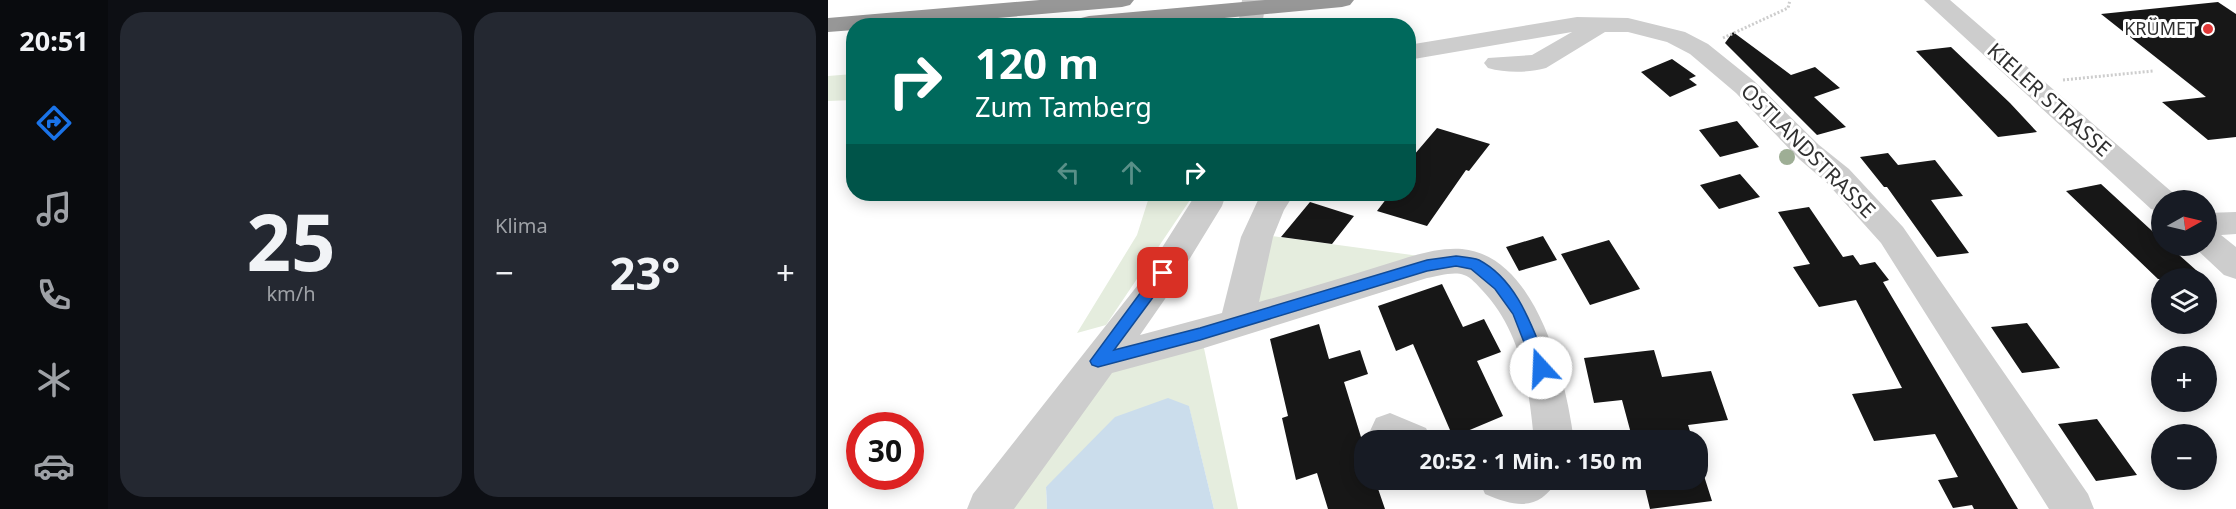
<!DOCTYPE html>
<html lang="de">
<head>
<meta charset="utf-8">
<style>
	body { margin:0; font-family:"Noto Sans",sans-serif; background:#242831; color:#f1f3f6; height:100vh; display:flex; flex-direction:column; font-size:22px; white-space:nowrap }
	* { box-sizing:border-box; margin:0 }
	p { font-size:20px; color:#9ea1a6 }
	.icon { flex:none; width:33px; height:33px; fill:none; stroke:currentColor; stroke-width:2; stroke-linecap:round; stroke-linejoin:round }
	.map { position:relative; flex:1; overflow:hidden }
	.details { display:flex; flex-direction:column; gap:12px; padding:12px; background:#0d0f14; width:720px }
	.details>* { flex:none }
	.top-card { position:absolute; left:18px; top:18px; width:570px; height:183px; border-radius:24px; box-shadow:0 3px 15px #0003; background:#00695c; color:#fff; overflow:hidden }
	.needle { width:39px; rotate:82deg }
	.buttons { position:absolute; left:1323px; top:190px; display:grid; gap:12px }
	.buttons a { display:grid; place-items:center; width:66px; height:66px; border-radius:50%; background:#171b24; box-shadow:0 3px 15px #0003; font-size:30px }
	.speed { position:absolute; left:18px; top:412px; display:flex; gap:12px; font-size:30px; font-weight:700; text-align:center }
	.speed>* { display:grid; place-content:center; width:78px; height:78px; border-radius:50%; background:#171b24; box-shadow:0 3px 15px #0003; line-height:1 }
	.speed .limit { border:9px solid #d22; background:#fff; color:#111 }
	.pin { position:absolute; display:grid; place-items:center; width:51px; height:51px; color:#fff; margin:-26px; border-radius:12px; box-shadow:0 3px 9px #0006 }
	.me { position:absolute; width:66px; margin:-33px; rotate:340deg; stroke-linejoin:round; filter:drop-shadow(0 0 4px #0008) }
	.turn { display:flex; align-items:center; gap:21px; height:126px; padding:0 30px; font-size:27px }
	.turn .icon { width:78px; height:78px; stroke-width:2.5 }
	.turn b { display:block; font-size:42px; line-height:51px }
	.lanes { display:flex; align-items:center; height:57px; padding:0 30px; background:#0003; justify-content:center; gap:30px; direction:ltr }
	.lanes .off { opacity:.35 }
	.big { font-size:45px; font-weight:700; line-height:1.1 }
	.details .widget { flex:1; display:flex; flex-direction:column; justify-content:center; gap:9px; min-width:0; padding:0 21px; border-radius:24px; background:#242831 }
	.details .dial { align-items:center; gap:0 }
	.dial b { font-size:78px; line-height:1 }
	.heat { display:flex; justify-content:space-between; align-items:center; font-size:33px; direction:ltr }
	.details .tiles { flex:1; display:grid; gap:12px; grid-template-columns:repeat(2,1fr) }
	.trip { position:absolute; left:526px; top:430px; width:354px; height:60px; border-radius:24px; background:#171b24; box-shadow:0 3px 15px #0003; font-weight:700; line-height:60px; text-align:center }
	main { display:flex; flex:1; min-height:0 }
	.tab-bar { display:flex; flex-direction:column; width:108px; justify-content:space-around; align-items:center; background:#090b0e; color:#9ea1a6 }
	.tab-bar .icon { width:42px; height:42px }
	.tab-bar .current { color:#1a73e8 }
	.tab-bar b { font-size:27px; color:#f1f3f6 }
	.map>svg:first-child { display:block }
	.green { fill:#e5edde }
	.water { fill:#cbddec }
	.building { fill:#171717 }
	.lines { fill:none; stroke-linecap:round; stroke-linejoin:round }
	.path { stroke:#cdcdcd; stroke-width:3; stroke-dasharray:2 2; stroke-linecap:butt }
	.minor { fill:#cdcdcd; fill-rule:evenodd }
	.highway { fill:#979797; fill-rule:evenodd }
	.tree { fill:#9eae95 }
	.route { fill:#1a73e8; stroke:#114b97; stroke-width:1.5 }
	.poi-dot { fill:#e13837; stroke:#fff; stroke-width:2 }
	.labels { text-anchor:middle; stroke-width:6; stroke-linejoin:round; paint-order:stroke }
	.far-poi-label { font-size:18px; fill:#303030; stroke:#fff; text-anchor:end }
	.street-label { font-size:21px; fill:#303030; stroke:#fff }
</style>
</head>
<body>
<main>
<nav class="tab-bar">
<b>20:51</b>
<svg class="icon current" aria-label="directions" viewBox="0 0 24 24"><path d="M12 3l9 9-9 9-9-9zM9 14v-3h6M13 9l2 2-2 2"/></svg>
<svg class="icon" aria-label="music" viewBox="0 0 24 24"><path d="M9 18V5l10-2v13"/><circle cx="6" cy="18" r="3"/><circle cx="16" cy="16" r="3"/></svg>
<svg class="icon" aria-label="phone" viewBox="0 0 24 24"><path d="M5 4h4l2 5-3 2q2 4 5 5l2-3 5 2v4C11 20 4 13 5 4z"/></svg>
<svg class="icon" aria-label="climate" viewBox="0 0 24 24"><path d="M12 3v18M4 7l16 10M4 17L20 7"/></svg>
<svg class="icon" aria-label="car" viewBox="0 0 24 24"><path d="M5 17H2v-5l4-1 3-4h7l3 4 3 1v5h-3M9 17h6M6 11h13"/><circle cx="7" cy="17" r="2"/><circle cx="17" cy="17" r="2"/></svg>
</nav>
<section class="details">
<div class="tiles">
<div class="widget dial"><b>25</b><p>km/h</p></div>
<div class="widget"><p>Klima</p>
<div class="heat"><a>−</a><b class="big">23°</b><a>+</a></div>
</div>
</div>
</section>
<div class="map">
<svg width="1408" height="509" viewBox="0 0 1408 509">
	<rect width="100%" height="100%" fill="#fff"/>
	<path class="green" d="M25,74V100L0,101V76Z
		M322,194H366L278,325L249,333L309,235Z
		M430,234L628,261L409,323Z
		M373,334L410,509H386L361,407L218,487L219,509H160L270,361Z"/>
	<path class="water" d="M340,398L361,406L386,509H219L218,487L287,417Z"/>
	<path class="building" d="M1390,2L1408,14V137L1380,140L1334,102L1378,97L1273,14Z
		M905,32L963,75L987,67L1012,88L986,97L1018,127L989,135L897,43Z
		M1123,47L1182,103L1209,132L1170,137L1088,51Z
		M844,59L868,76L861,79L869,85L842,97L813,72Z
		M909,121L931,147L892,157L871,130Z
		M609,128L662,144L641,171L638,170L599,226L549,211L562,194H580V162Z
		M1060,153L1070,165L1107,160L1135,196L1103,200L1141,253L1109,257L1059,187H1056L1032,157Z
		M912,174L932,197L891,209L872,185Z
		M1273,184L1334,240V246H1340L1350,254L1378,279H1330L1238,191Z
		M482,202L526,216L504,244L453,237Z
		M981,207L1015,257L1025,255L1032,265L1047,262L1061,280L1055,282L1190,509H1146L1144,505L1125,508L1110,480L1130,477L1107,434L1046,441L1024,394L1074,388L1028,300L991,307L965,267L982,264L950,212Z
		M715,236L729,260L691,271L678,247Z
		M781,240L812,289L762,305L733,254Z
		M614,284L635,327L656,319L673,352L649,361L675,416L625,437L585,344L568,351L550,306Z
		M1199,323L1232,368L1194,373L1163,327Z
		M491,324L501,359L532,350L540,374L516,382L537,450V480H547L557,509H500L489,473L468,480L454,418L460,416L442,339Z
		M826,350L834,377L883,371L900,420L860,425L865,441H805L794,400L766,403L756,358Z
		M1269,419L1309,475L1268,481L1230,424Z
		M870,457L884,501L822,509L815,480H870Z"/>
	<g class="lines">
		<path class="path" d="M895,38L960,8L962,0
			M1235,80L1325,71"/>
		<path class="minor" d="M414,0H438L434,26H410Z
			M1096,0H1122L1345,193L1349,201H1334V212L1323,209Z
			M749,17L800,18L857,32L880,44L926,81L991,145L1021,169L1075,227L1260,494L1266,509H1221L1053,243L999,183L971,159L908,93L862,54L839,42L800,32H777L718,68C701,73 677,73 660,68L656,63L660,58L704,55L744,32L580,60V45Z
			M368,194H398L394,206L337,299L312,335L394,313L413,237L431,198L435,194H466L456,210L445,237L431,302C470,291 510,279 549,267C576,259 605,247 634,249C710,256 738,380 746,441H706C701,386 693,331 654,290C649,285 643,277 636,275C626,271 610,276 599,278L373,349L284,373L186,509H139L145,494L313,281Z
			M1408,212V234L1393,235L1408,247V279L1396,275L1365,246H1378V213Z
			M562,413L598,428L604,441H547L542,431L548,418Z
			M651,480H730C711,509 692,509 657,494Z"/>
		<path class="highway" d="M212,0H306L302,5L294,7L78,26H26V30L0,32V18Z
			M437,0H526L522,5L514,7L312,26H251L249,23L253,18L261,16Z"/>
	</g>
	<circle class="tree" cx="959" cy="157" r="8"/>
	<path class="route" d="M628,256C635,257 644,257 651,260C691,281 705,330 721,368L719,373L713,375L708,373L685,314L667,289L643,269L628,266L599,271L372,340L270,367L264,365L262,361L330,269L335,268L342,273L340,277L286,350L372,328L599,260Z"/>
	<circle class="poi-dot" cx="1380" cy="29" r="6"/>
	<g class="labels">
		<g class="far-poi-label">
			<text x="1368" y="35">KRÜMET</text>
		</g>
		<g class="street-label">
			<text transform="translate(1221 100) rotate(42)" y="7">KIELER STRASSE</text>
			<text transform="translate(980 151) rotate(45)" y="7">OSTLANDSTRASSE</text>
		</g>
	</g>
</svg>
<div class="buttons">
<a><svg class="needle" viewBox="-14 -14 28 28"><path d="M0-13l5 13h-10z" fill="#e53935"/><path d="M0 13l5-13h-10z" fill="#9ea1a6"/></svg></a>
<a><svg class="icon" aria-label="layers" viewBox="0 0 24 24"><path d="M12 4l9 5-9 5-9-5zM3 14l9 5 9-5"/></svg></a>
<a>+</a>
<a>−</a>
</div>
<div class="speed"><div class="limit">30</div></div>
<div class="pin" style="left:335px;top:273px;background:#d93025"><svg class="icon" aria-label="arrive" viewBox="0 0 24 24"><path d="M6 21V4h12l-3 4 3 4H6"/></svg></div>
<svg class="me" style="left:713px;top:368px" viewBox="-20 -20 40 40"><circle r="19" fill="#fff"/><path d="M0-13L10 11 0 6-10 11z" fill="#1a73e8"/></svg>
<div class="trip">20:52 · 1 Min. · 150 m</div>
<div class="top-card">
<div class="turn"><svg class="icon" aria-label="right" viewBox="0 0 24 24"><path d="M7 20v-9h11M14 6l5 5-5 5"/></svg><div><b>120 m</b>Zum Tamberg</div></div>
<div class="lanes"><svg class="icon off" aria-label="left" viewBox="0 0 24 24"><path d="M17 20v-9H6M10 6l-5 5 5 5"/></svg><svg class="icon off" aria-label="ahead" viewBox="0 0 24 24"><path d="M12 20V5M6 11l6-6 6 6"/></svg><svg class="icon" aria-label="right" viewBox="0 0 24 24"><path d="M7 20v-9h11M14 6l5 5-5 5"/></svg></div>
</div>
</div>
</main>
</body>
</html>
